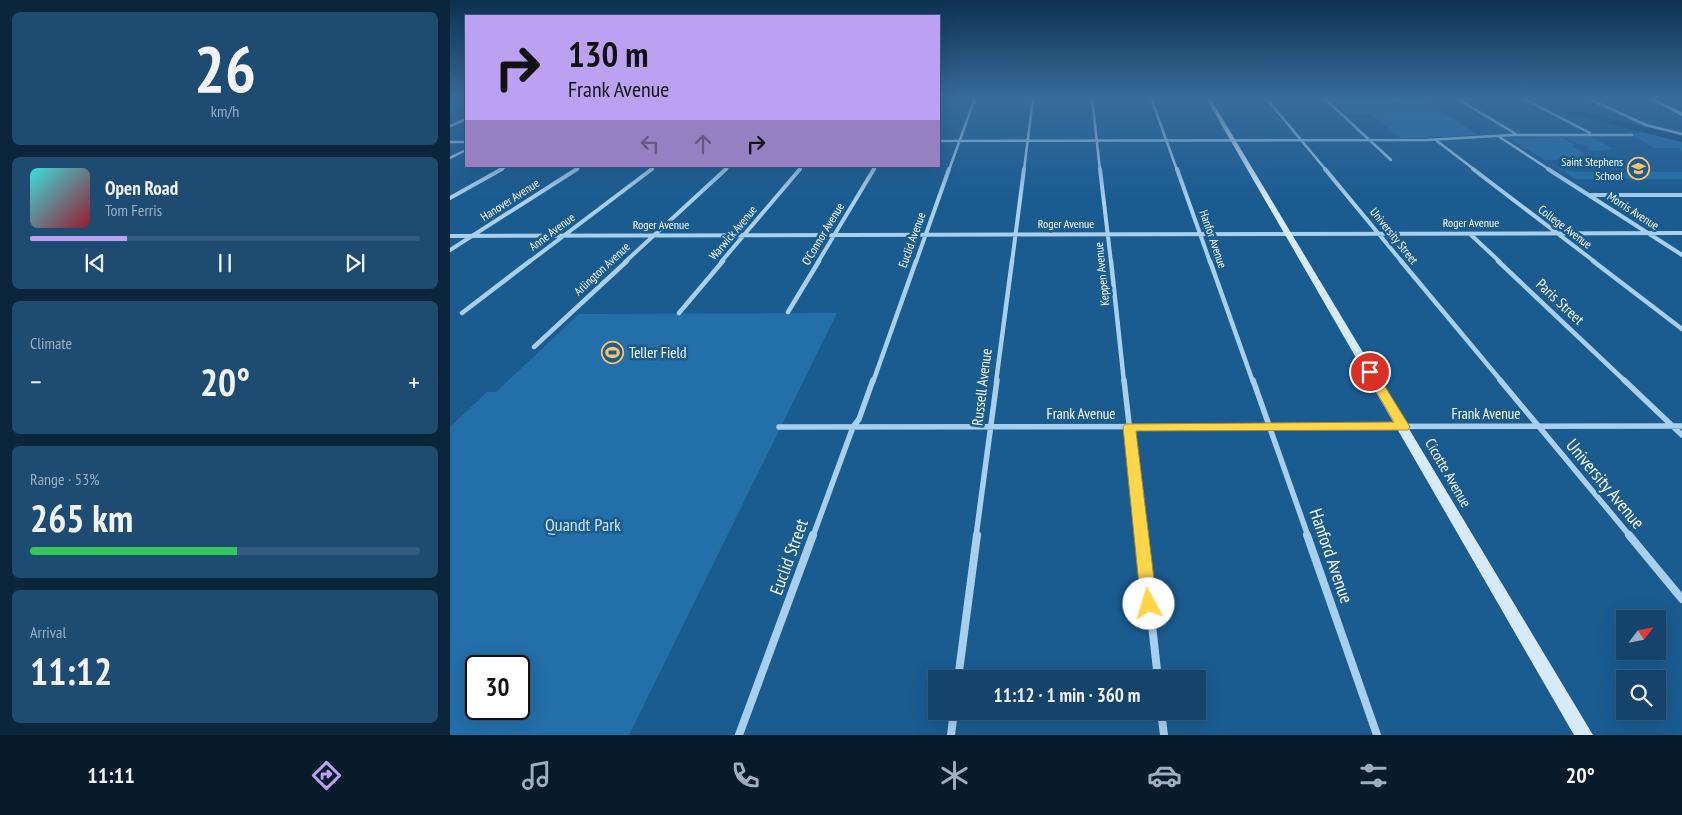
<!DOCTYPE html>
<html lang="en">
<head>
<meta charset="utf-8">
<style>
	body { margin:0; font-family:"PT Sans Narrow",sans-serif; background:#1d4b72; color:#f1f3f6; height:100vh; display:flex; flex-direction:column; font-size:19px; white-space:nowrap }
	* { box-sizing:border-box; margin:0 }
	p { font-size:16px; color:#9db0c2 }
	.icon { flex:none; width:28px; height:28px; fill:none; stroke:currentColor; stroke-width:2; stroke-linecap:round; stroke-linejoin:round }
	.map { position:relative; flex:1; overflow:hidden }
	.drawer { display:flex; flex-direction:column; gap:12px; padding:12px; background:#0b253b; width:450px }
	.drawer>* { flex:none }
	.banner { position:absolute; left:15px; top:15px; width:475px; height:152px; border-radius:0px; box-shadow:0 5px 20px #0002,0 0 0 1px #335c7f; background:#bca0f2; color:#111; overflow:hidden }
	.needle { width:32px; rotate:58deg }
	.controls { position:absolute; left:1166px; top:610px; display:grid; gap:10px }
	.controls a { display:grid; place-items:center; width:50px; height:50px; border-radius:0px; background:#14446c; box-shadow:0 5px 20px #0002,0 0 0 1px #335c7f; font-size:25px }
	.speed { position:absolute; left:15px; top:655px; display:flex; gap:10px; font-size:25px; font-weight:700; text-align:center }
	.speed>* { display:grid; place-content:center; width:65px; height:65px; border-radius:50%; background:#14446c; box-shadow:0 5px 20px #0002,0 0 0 1px #335c7f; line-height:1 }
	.speed .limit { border:2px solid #111; border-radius:8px; background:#fff; color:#111 }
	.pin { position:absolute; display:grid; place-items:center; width:42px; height:42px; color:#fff; margin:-21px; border:2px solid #fff; border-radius:50%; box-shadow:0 1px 5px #0007 }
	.me { position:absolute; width:55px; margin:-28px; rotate:354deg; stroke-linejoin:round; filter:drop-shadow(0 0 4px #0008) }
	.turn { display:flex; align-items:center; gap:18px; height:105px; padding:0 20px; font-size:22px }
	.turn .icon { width:65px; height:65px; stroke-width:2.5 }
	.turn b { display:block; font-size:35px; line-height:42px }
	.lanes { display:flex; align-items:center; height:48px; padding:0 20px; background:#0003; justify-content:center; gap:25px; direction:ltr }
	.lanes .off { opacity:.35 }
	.big { font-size:38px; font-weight:600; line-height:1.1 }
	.drawer .widget { flex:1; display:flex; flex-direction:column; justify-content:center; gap:8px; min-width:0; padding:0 18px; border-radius:8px; background:#1d4b72 }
	.drawer .dial { align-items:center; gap:0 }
	.dial b { font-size:65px; line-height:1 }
	.song { display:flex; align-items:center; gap:15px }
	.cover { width:60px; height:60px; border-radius:8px; background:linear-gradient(135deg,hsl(180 70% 55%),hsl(350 70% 35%)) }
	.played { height:5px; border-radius:2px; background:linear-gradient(90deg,#bca0f2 25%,#335c7f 25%) }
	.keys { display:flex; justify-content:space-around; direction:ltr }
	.heat { display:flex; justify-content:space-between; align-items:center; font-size:28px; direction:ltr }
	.charge { height:8px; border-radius:4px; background:linear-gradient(90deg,#34c759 53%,#335c7f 0) }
	.trip { position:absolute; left:478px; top:670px; width:278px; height:50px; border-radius:0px; background:#14446c; box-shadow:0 5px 20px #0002,0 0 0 1px #335c7f; font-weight:600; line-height:50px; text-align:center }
	.tabs { display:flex; height:80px; justify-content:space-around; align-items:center; background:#081b2b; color:#9db0c2 }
	.tabs .icon { width:35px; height:35px }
	.tabs .active { color:#bca0f2 }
	.tabs b { font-size:22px; color:#f1f3f6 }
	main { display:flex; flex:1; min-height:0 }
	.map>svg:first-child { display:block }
	.green { fill:#236fa9; fill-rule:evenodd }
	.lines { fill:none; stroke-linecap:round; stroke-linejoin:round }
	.river { fill:#11446e; fill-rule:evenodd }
	.street-far4 { stroke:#a8d0ee; stroke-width:2.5 }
	.street-far3 { stroke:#a8d0ee; stroke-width:4 }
	.street-far2 { stroke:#a8d0ee; stroke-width:4.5 }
	.street-far1 { stroke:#a8d0ee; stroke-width:5.5 }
	.street { stroke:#a8d0ee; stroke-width:8 }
	.secondary { fill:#d6eafa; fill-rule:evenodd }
	.route { fill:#ffd54a; stroke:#a68a30 }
	.labels { text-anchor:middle; stroke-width:5; stroke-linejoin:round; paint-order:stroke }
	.far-poi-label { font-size:12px; fill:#fff; stroke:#1a5b90; text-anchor:end }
	.far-street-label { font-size:12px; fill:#fff; stroke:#1a5b90 }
	.street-label { font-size:15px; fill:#fff; stroke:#1a5b90 }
	.poi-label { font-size:15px; fill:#fff; stroke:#1a5b90; text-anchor:start }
	.near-street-label { font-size:18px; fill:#fff; stroke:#1a5b90 }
	.near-park-label { font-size:18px; fill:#cfe8fa; stroke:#1a5b90 }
</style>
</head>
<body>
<main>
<section class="drawer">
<div class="widget dial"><b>26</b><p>km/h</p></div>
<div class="widget">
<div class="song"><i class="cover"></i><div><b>Open Road</b><p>Tom Ferris</p></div></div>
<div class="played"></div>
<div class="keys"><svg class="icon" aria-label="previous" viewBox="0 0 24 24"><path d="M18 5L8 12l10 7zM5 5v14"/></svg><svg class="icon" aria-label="pause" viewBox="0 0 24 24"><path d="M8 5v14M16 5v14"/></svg><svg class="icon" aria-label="next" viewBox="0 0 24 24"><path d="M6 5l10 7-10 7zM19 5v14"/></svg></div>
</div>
<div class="widget"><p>Climate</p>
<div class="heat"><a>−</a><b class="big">20°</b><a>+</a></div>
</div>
<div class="widget"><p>Range · 53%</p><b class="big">265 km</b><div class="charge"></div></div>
<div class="widget"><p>Arrival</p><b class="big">11:12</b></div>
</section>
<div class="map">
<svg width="1232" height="735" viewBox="0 0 1232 735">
	<rect width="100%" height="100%" fill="#1a5b90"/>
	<path class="green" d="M880,98H973L1028,135L950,138L921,114H896Z
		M1179,133H1206L1232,141V151L1228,148H1204Z
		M1112,137L1124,144L1123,147L1133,152V155L1140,159L1095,160L1059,138Z
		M1114,137H1141L1163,149L1148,151L1139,150L1138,147L1128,144Z
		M1100,163L1114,170L1129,172H1232V179H1125Z
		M387,313L179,735H0V427L37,392H46L129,314ZM26,666H69V709H26Z"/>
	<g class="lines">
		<path class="river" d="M1077,98H1088L1122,109L1232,136V142L1116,113Z"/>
		<path class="street-far4" d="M642,98L650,170
			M701,98L727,170
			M816,98L876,170
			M874,98L941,160
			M941,98L945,101
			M1006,98L1066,134
			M1072,98L1140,133
			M1137,98L1196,125L1232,134
			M0,126L16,119
			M1048,136L1100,170
			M489,141L977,140L1062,135H1182
			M987,141L1025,170
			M0,142H16
			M0,158L16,150
			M50,170L57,166
			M125,170L131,166
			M200,170L205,166
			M275,170L279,166
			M349,170L352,166
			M424,170L426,166
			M499,170L525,98
			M574,170L583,98"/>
		<path class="street-far3" d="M650,169L661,262
			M727,169L760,262
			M875,169L952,262
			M1023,169L1145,262
			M1098,169L1232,255
			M1140,195H1232
			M0,198L52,169
			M1020,234L1050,262
			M0,236L1232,233
			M0,250L127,169
			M79,262L202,169
			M175,262L276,169
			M271,262L350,169
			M368,262L424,169
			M466,262L499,169
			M562,262L574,169"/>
		<path class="street-far2" d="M661,261L674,382
			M760,261L803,382
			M951,261L1052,382
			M1048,261L1176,382
			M1143,261L1232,329
			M338,312L369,261
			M12,313L80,261
			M229,313L273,261
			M84,347L177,261
			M423,382L466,261
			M546,382L562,261"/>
		<path class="street-far1" d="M674,380L692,536
			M803,380L858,536
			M1050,380L1180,536
			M1174,380L1232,435
			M329,427L1232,426
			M363,536L403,427L409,419L423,380
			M526,536L547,380"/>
		<path class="street" d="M692,535L708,679
			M857,535L927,735
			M1179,535L1232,599
			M508,679L527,535
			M711,711L714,735
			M289,735L363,535
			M501,735L504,711"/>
		<path class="secondary" d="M756,98H760L1143,735H1124Z
			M1197,98H1202L1232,112V116Z"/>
	</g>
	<linearGradient id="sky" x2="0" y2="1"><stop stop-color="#0e324f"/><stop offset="0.49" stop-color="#386c9c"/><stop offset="1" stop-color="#386c9c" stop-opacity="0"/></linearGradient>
	<rect width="1232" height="201" fill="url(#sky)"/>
	<path class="route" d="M920,368L926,372L960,427L958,430L686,431L707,604L705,609L699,611L693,609L691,604L673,427L675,424L944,422L915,372Z"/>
	<defs>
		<symbol id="school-ring" viewBox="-11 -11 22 22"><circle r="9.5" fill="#1a5b90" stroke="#ffc166" stroke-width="1.5"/><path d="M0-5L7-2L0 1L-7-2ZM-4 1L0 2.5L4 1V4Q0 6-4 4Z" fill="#ffc166"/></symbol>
		<symbol id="stadium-ring" viewBox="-11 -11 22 22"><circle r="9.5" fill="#1a5b90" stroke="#ffc166" stroke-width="1.5"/><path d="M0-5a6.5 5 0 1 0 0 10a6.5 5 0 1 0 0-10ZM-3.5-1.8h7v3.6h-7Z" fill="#ffc166"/></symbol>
	</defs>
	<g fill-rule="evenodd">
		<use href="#school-ring" x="1176" y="156" width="25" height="25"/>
		<use href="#stadium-ring" x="150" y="340" width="25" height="25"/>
	</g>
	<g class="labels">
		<g class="far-poi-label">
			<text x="1173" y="166">Saint Stephens<tspan x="1173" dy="14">School</tspan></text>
		</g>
		<g class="far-street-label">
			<text transform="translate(60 200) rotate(-33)" y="4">Hanover Avenue</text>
			<text transform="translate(1183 211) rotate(33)" y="4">Morris Avenue</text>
			<text x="1021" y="227">Roger Avenue</text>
			<text x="616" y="228">Roger Avenue</text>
			<text x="211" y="229">Roger Avenue</text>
			<text transform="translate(1115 227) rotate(37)" y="4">College Avenue</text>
			<text transform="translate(102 232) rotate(-37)" y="4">Anne Avenue</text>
			<text transform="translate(283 233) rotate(-50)" y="4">Warwick Avenue</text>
			<text transform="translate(373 234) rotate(-59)" y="4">O'Connor Avenue</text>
			<text transform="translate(944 236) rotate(51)" y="4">University Street</text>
			<text transform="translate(763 239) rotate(71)" y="4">Hanfor Avenue</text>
			<text transform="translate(462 240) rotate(-70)" y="4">Euclid Avenue</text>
			<text transform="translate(152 269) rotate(-43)" y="4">Arlington Avenue</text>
			<text transform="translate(652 274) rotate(-96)" y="4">Keppen Avenue</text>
		</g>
		<g class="street-label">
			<text transform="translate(1110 302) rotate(43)" y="5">Paris Street</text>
			<text transform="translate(532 387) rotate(-83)" y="5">Russell Avenue</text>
			<text x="631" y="419">Frank Avenue</text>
			<text x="1036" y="419">Frank Avenue</text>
			<text transform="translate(998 473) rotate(60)" y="5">Cicotte Avenue</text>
		</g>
		<g class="poi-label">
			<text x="179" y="358">Teller Field</text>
		</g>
		<g class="near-street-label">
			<text transform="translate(1155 484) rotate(50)" y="6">University Avenue</text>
			<text transform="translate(881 556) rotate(71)" y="6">Hanford Avenue</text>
			<text transform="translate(339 557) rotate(-70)" y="6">Euclid Street</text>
		</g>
		<g class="near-park-label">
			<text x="133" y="531">Quandt Park</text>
		</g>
	</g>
</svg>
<div class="controls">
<a><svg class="needle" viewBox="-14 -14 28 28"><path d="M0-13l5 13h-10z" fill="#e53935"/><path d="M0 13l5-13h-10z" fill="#9db0c2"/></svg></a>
<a><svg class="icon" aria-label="search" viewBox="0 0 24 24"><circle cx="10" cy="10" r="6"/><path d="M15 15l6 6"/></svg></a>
</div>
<div class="speed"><div class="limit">30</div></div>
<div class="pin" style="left:920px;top:372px;background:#d93025"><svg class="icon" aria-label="arrive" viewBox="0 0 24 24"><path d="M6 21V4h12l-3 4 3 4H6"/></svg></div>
<svg class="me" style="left:699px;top:604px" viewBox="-20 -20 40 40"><circle r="19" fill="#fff"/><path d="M0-13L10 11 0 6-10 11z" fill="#ffd54a"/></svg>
<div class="trip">11:12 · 1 min · 360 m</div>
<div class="banner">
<div class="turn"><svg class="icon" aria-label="right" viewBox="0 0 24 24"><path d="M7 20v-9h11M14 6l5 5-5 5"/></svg><div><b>130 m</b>Frank Avenue</div></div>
<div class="lanes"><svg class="icon off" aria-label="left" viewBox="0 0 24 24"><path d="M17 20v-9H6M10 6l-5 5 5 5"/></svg><svg class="icon off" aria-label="ahead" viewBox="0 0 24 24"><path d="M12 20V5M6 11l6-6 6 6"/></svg><svg class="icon" aria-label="right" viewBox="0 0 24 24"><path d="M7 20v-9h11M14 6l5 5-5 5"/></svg></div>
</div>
</div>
</main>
<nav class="tabs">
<b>11:11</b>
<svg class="icon active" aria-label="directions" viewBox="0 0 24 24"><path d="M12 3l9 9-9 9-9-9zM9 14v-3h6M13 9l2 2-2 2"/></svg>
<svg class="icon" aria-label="music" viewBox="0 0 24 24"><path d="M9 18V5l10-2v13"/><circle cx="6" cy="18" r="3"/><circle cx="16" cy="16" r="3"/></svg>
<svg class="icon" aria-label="phone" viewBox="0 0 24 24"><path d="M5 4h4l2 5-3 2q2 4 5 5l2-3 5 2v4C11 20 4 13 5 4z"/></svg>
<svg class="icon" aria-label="climate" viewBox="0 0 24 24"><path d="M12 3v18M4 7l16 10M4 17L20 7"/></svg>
<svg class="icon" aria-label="car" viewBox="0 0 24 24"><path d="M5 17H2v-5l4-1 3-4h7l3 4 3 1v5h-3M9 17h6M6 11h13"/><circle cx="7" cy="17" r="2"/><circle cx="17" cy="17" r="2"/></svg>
<svg class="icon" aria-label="filters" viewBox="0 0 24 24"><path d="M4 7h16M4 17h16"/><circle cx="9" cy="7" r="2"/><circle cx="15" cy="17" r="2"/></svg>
<b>20°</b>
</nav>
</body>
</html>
